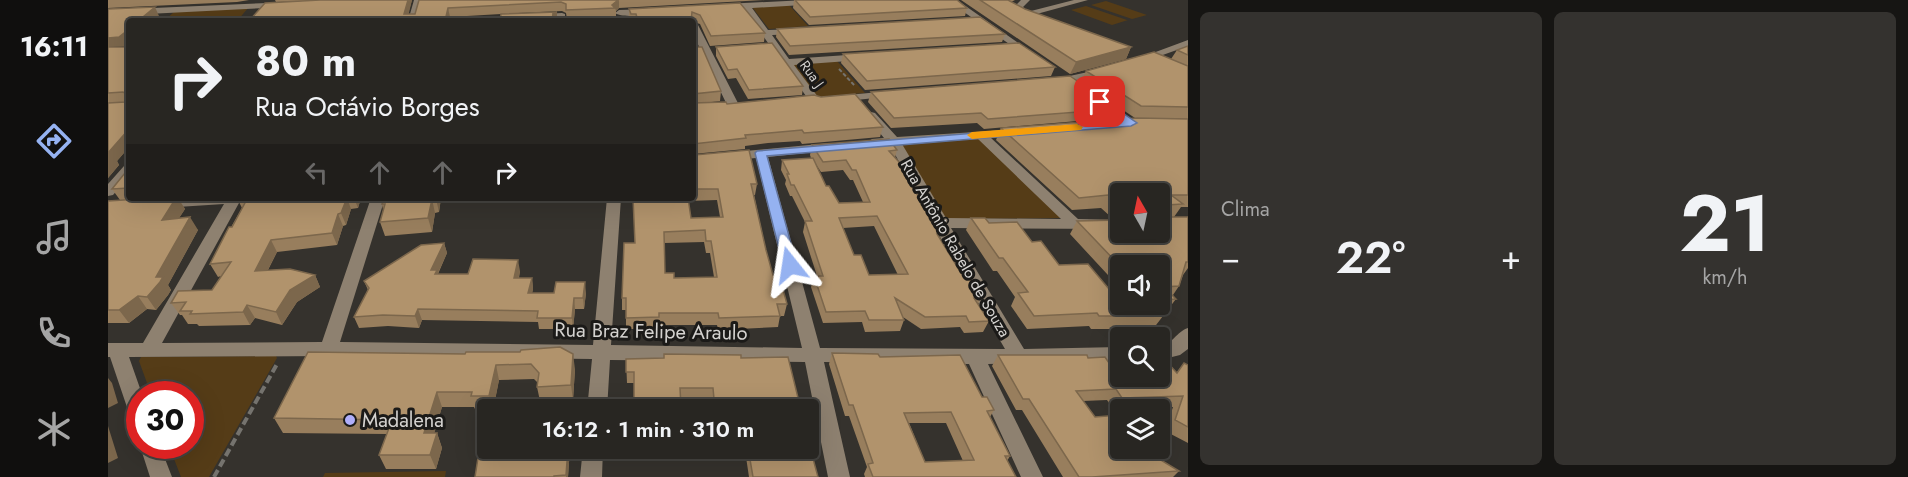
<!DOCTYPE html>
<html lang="pt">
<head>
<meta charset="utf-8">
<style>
	body { margin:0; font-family:Jost,sans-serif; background:#34322f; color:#f1f3f6; height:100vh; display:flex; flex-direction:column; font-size:22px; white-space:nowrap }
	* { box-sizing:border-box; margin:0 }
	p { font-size:20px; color:#a5a5a5 }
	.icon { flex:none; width:33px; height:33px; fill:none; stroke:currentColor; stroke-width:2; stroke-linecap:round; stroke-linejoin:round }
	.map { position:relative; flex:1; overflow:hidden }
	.details { display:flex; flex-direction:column; gap:12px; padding:12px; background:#161513; width:720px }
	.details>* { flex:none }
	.hud { position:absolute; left:18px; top:18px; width:570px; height:183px; border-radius:6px; box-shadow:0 6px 24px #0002,0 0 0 2px #444340; background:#282622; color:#f1f3f6; overflow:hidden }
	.needle { width:39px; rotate:351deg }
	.fabs { position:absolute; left:1002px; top:183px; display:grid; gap:12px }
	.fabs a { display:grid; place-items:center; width:60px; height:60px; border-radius:6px; background:#282622; box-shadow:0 6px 24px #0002,0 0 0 2px #444340; font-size:30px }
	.speed { position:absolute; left:18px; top:381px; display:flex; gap:12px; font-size:30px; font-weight:700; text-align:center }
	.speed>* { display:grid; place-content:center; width:78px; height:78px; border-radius:50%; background:#282622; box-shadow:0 6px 24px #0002,0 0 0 2px #444340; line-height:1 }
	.speed .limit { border:9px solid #d22; background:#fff; color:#111 }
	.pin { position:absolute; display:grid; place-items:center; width:51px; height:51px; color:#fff; margin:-26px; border-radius:12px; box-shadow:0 3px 9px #0006 }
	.me { position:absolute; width:66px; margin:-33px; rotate:345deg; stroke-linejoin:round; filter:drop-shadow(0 0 4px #0008) }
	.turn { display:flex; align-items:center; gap:21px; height:126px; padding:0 30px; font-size:27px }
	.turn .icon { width:78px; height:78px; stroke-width:2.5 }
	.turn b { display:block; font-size:42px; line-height:51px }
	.lanes { display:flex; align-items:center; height:57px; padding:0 30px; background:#0003; justify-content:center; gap:30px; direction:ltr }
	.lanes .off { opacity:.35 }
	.big { font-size:45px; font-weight:600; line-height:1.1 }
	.details .tile { flex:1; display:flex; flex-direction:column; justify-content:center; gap:9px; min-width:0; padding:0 21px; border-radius:9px; background:#34322f }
	.details .dial { align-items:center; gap:0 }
	.dial b { font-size:78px; line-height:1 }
	.heat { display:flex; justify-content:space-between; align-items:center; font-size:33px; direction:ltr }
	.details .tiles { flex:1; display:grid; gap:12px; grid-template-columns:repeat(2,1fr) }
	.trip { position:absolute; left:369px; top:399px; width:342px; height:60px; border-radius:6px; background:#282622; box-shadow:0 6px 24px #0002,0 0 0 2px #444340; font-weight:600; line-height:60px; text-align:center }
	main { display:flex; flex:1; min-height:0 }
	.tabs { display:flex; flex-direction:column; width:108px; justify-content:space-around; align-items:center; background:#100f0e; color:#a5a5a5 }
	.tabs .icon { width:42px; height:42px }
	.tabs .active { color:#95b2f1 }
	.tabs b { font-size:27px; color:#f1f3f6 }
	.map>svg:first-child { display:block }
	.green { fill:#553c17 }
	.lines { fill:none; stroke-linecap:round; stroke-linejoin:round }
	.path-far1 { stroke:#75736e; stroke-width:2; stroke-dasharray:4 2; stroke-linecap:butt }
	.path { stroke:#75736e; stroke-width:4; stroke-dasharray:8 4; stroke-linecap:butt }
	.minor { fill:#8e8170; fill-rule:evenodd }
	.wall { fill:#987e5d; fill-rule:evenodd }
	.shaded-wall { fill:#7c674c }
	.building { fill:#b1936c; stroke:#7c674c; stroke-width:1.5; fill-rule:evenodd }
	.route { fill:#95b2f1; stroke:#61749d; stroke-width:1.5 }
	.slow { fill:#f59e0b }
	.poi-dot { fill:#afaefa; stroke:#1b1a18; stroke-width:2 }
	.labels { text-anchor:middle; stroke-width:6; stroke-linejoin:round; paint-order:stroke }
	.far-street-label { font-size:14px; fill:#d5d3d0; stroke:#1b1a18 }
	.street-label { font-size:16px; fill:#d5d3d0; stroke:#1b1a18 }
	.near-street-label { font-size:20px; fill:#d5d3d0; stroke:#1b1a18 }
	.near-poi-label { font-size:20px; fill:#d5d3d0; stroke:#1b1a18; text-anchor:start }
</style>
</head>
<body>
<main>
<nav class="tabs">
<b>16:11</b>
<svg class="icon active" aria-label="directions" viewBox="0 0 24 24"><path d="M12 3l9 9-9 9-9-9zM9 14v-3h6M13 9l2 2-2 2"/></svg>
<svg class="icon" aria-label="music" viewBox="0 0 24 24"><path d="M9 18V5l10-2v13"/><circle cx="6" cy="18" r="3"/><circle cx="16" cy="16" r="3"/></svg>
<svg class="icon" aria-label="phone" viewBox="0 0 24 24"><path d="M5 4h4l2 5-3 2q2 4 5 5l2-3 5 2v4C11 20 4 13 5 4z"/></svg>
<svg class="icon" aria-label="climate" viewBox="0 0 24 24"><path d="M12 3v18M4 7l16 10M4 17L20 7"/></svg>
</nav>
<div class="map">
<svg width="1080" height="477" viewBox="0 0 1080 477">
	<rect width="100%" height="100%" fill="#35322d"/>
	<path class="green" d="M998,1L1039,15L1024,19L983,5Z
		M681,5L700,26L661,29L644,7Z
		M978,6L1019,20H1020L1004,25L963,10Z
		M141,7L129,21H56L67,11Z
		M729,61L757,93L707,97L683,64Z
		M872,138L954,218L837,219L794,145Z
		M168,356L169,358L101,477H73L61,446H82V394H43L31,361L33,357Z
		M338,471L337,477H215L217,473Z"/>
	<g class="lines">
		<path class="path-far1" d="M731,69L747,86"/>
		<path class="path" d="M106,477L169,364"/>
		<path class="minor" d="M306,0H314L308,21H300Z
			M698,0H748L744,2L644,8L660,30L691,29L693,31L688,34L664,35L681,59L754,54L759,57L754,60L686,65L713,101L707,104L703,103L635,8L616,10L612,7L616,4Z
			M839,0H849L926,54L918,56Z
			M913,0H922L915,7L919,12L966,0H980L925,15L929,19L925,22L908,11L907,6Z
			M160,3L161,5L157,8L0,16V10Z
			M544,9L545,11C537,16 514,18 507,13L511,10Z
			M454,13L457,14V18L359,21L363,18Z
			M585,22L590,25L632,107L630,109H622L620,107L585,34Z
			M1080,40V46L1035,62L1026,60Z
			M994,69L999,72L998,74L947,85L942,82L943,80Z
			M782,91L786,92V96L729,102L723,99L729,96Z
			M991,98L1027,121V125H1019L987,103L985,101Z
			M763,112L767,113L789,137L915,129V135L883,138L970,219L1012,220V229L843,228L916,349L1012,347V361L880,364L935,477H913L861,364L716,362L742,477H720L697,362L502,360L499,410H479L484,359L221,356L21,357L34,394H32V424L25,422L22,416L2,357H0V343H35L116,204L54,208L47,204C56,194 132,198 149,198L147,201L131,203L54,343L214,342L263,198H277L232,342L485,345L499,198H513L503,345L694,348L648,158L585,164V156L722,143L728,147L726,150L660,157L712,348L897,349L824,223L782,145L764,147L758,143L764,139L776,138L757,115ZM870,139L953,219L838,218L794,144Z
			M21,165V177L5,195L0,196V184L16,166Z
			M1080,328V349L1072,355L1052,360V346C1065,344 1068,332 1080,328Z
			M32,446H52L64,477H42Z
			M475,448H495L494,477H472Z"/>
	</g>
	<path class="wall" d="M0,0H141L129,2L0,8Z
		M167,0H304L300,14H307L311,0H657L511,8L508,11V16L459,19L458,13L454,11L410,13L449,20L446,21H392L393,14L342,17L341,21H141L197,1L168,2Z
		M686,0L859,8L857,16L701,25L685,8Z
		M853,0H907L903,2L917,9L1023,47L1018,59L962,74Z
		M632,3L657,33L656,42L602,46L592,24L583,21H523L521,18V9Z
		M669,29L897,34L894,42L681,55L668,37Z
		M1080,46V119L1036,118L1080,119V207H1073L1066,217H1080V268L1075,275L1071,286L1065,295L1068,299L1058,312H1052L1055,316L1045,329H983L981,326L919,329L903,306L907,297L889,271H885L858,230L863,218L881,223L924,242L951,265L1012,304H1052V266H1012V288L962,234L969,221L1052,232L1012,194V217H1003L993,208L964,210L888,140L893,128L1027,118L973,82L978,71L1063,59L1069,50Z
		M0,47H21V147L9,161L11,165L0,178Z
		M585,47L613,91L612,101L595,103L619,104L775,127L772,137L694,144L692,141L660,143L637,146V149L585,154Z
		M608,47L695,86L694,95L640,99L628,78L620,79L608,56Z
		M735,54L947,67L943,76L757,90L733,63Z
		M763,92L1010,109L1005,118L876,129L869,123L783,128L760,102Z
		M704,145L789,150L787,158L831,234L830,236L853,273L873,297L870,304L881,321L875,332L856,333L852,327L813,329L795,317L796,320L792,331L757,332L754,322L715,323L703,287L706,276H709L695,232L697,222L684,196H682L677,184L678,180L673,170L674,160L703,158L702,155ZM707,163L713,172L735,170L742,180H745L755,202L731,203L718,186ZM766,226L790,275H761L746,255L735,228Z
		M585,155L649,184L647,195H646L658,250L665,275L679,304L676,316H672L670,327L610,330L609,325H551V329H518V310H514V298L527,243L525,198H585ZM609,200L612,217L583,218L580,201ZM596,242L598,253H602L606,277L566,278L557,273L556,243Z
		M21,168V198H70L77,209L71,218L90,230L60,285L63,290L60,295L48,310L39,309L21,323H0V201L12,200L4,189Z
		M133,198H253L250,208L243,209L238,225L235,226L229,245L169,252L160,270L207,275L212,287L189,302L174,325L147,318L142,325L91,326L89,324H80L74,315H72L63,303L104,290L113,276L110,277L102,264L134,208L131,202Z
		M333,198L331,212L327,213L324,232L277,236L272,222L275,210L274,204Z
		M408,198H455L409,203Z
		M467,198H493V199L467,201Z
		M336,243L339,253L330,274H360L412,271L411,278H424L425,289L424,293H478L476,309H467L465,329H431L430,322L314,320L311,328L280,326L251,328L246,317L260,290L256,281Z
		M724,353L772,357L874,397L886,410L882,417L902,456L899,461L908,477H757L756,474L759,467L741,416H737L721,364ZM801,423H838L855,461L817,462Z
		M357,354L467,369L465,400L432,401L429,387L430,383L426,379L391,380L385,410H380V411H368L366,407H334L326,433H329L334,448L328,469H278L271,455L279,434L175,433L166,418Z
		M890,355L980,358L1001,363L1069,372L1076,363L1080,365V443L1057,431L1065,407L1005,409L999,400L975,401L987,417L1051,459L1071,471L1065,477H955L914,410H908L884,366Z
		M633,358L693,410H605L604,399H573V410H526V383H519L518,359Z
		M380,448H462L460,477H367Z
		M639,448H700L710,477H641L638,457Z"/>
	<path class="shaded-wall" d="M300,0H304L299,21L296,14Z
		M511,0V8L508,11L507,8L504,5Z
		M47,7L51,16L45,21H30Z
		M340,8L342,17L341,21H337Z
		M449,12V20L444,21L445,13Z
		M21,29V42L16,46L0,47V38Z
		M585,38H589L588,47H585Z
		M1023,47L1018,59L962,74L968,62Z
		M21,129V147L9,161L11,165L0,178V153Z
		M68,198H70L77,209L62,232L54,220Z
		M239,198L243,209L238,225L233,213Z
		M246,198H253L250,208Z
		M328,198H333L331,212L328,199Z
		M324,199L327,213L324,232L320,218Z
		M230,214L235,226L229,245L224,233Z
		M82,217L90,230L60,285L63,290L60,295L48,310L39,297L48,277Z
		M163,240L169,252L153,283L147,271Z
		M336,243L339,253L330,273L332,281L323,270Z
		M410,260L412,271L408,289L406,278Z
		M207,275L212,287L189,302L174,325L168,312L182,290Z
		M424,278L425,289L422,304L420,293Z
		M477,282L478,293L476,309L475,298Z
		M30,296L39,309L21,323L11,310Z
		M466,298L467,309L465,329L464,318Z
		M139,305L147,318L142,325L135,312Z
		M310,309L314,320L311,328L307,316Z
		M465,354L467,369L465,400L463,385Z
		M388,365L391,380L385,410H384L381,396Z
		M0,378L4,383L10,403L0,408Z
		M329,392L334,407L322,448L316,433Z
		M0,426L10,458L0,463Z
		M329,433L334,448L328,469L322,455Z
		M460,448H462L460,477H458Z"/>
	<path class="building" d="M212,0H300L296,14H307L311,0H510L504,5L507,8L458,10V4L453,2L340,8L337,21H141L157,3Z
		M687,0H849L859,8L702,17Z
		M872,0H900L917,9L1023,47L968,62Z
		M632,3L657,33L603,36L592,15L584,12L583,21H530L528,14H523L521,9Z
		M47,7L30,21H21V29L11,37L0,38V9Z
		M449,12L445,13L444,21H392L393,14Z
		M872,17L897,34L682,46L669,29Z
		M585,29L589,38H585Z
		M664,43L695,86L641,90L629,69L620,70L608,47Z
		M911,43L947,67L759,81L735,54Z
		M1080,46V55L1069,50Z
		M0,47H21V129L0,153V103L17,102L18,94L15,92L0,93Z
		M585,47H594L613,91L585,94V96Z
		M1046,52L1080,66V107L1033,106L978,71Z
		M962,76L1010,109L880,119L873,113L786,118L763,92Z
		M747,94L775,127L696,133L694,130L661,133L637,135L638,138L585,144V103L618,102L619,104L706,95L713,97Z
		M1029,118L1080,119V195H1063L1075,204L1059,205V217H1080V262H1078L1071,286L1056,287L1068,299L1052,300V266H1012L969,221L1012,220V232H1052V194H1012V204H1011L1000,195L971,198L893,128Z
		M781,139L789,150L781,151L791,162L831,234H829L853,273H858L873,297L866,298L881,321L861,322L858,316L817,317L787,298L796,320H761L757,311L718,312L706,276H715L697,221H704L686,185H683L679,174H681L674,160L705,158L718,186H721L731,203L762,202L748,170H744L738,160L715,162L704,145ZM769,216L800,274L761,275L753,255H746L731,218Z
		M641,150L649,184H643L658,250L665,275H671L679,304H669L672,316L611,318L610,313H551V317L518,318V298H514L516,243H527L525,198H580L583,218L615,217L610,189H585V155H586ZM597,230L598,241H603L609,277L566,278V273H557L556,232Z
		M21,168V188L4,189Z
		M46,198H68L54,220L82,217L48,277H55L52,282L39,297L30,296L11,310H0V201Z
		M133,198H239L233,213L230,214L224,233L163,240L147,271L182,269L207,275L182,290L168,312L139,305L135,312L82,314L84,311H72L78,302L63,303L70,291L104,290L123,262L102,264L121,227H124L138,201L131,202Z
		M276,198H328L324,199L320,218L272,222L277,204H274Z
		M863,218H877L881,223L909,222L924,242L933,241L951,265L980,264L1001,289H1012V304H1044L1055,316H991L989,313L926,316L910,293L920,292L895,258H891Z
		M336,243L323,270H329L327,274H360L365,259L410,260L406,278H424L420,293H446L448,282H477L475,298H466L464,318H429L430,311L310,309L307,316L275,315L246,317L261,288L256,281L313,245Z
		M452,347L465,354L463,385L429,387L431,373L423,364L388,365L381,396H363L364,392H329L316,433H329L322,455H271L284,420L166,418L200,352L357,354L358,352H412L413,350Z
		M724,353L770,354L772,357L852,355L874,397H879L886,410L879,411L902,456H897L908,477H765L760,464L765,463L745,405H741ZM843,412L866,460L817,462L796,413Z
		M556,354L633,355V358L680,357L693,410H607L605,388H572L573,407H558V399H526V372H518V359L556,358Z
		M890,355H979L980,358L997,357L1001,363L1012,362V376H1052V359H1056L1069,373L1076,363L1080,365V427L1067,420L1075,396L1014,398L1008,389L968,391L987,417L1012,415V448H1043L1051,459L1071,471L984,477H971L921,399H915Z
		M700,440L710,477H645L640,448H700Z
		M380,444V448H460L458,475L446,476V477H367L372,445Z"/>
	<path class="route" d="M988,100H996L1029,123L1023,126L659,156L689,265L682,270L675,265L647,153L649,151L1013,121L988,104Z"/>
	<path class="slow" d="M969,124L975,127L973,130L864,139L859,135L864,132Z"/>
	<circle class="poi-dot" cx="242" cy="420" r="6"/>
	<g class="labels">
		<g class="far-street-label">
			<text transform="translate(704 74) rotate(54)" y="5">Rua J</text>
		</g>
		<g class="street-label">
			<text transform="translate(848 248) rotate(60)" y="6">Rua Antônio Rabelo de Souza</text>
		</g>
		<g class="near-street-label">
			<text transform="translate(543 331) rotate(1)" y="7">Rua Braz Felipe Araulo</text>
		</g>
		<g class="near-poi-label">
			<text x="254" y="427">Madalena</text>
		</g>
	</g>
</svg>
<div class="fabs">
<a><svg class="needle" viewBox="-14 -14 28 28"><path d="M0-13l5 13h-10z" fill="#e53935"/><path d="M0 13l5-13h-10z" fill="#a5a5a5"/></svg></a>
<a><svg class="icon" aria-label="sound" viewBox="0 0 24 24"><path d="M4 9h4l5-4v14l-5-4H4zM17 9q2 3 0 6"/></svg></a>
<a><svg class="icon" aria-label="search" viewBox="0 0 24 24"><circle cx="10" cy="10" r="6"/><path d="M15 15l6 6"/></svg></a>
<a><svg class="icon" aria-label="layers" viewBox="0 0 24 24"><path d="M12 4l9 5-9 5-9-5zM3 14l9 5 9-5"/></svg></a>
</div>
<div class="speed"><div class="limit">30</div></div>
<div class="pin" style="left:992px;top:102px;background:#d93025"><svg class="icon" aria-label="arrive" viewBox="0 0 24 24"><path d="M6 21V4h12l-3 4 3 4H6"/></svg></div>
<svg class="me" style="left:682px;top:265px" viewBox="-20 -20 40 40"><path d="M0-17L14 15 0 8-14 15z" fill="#95b2f1" stroke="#fff" stroke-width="4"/></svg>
<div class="trip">16:12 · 1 min · 310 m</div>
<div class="hud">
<div class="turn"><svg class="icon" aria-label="right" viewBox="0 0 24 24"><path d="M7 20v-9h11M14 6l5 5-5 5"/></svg><div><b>80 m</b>Rua Octávio Borges</div></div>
<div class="lanes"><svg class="icon off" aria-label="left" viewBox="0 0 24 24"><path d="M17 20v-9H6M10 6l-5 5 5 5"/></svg><svg class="icon off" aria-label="ahead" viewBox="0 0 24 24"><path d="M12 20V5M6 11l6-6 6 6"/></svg><svg class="icon off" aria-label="ahead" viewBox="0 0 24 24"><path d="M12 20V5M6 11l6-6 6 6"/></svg><svg class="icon" aria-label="right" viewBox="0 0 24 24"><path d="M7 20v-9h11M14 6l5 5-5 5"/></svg></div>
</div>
</div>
<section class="details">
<div class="tiles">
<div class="tile"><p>Clima</p>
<div class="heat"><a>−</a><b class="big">22°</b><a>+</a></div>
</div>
<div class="tile dial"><b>21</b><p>km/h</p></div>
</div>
</section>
</main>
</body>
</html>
